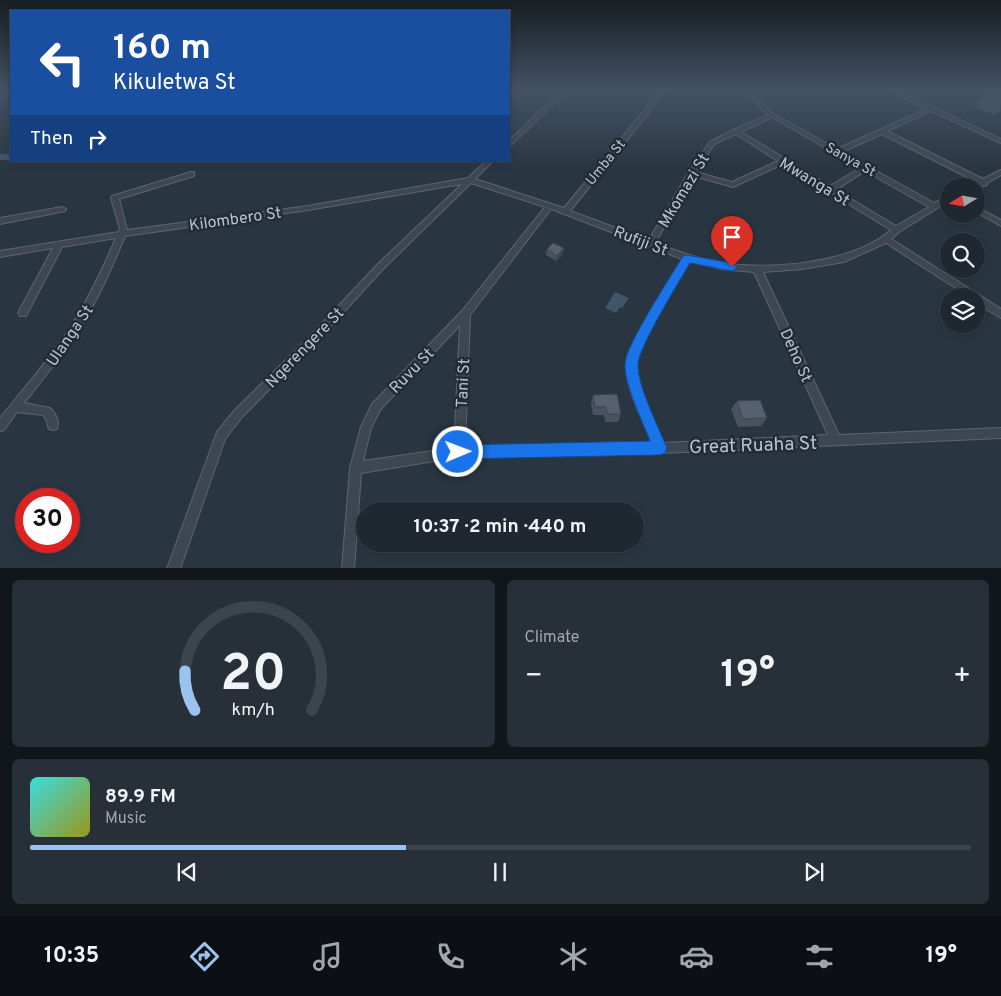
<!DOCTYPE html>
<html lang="en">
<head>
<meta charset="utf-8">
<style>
	body { margin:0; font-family:Overpass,sans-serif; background:#273039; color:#f1f3f6; height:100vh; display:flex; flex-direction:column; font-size:19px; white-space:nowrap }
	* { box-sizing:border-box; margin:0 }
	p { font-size:16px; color:#a1a6ab }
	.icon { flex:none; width:28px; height:28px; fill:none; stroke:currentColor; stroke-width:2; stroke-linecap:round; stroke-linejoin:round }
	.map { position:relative; height:568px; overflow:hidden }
	.details { display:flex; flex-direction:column; gap:12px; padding:12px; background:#11161b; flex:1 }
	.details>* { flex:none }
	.guide { position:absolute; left:10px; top:10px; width:500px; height:152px; border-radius:0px; box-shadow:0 2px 8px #0003,0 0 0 1px #3c444d; background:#1a4fa0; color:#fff; overflow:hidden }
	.needle { width:32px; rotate:259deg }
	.controls { position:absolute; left:940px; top:178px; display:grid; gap:10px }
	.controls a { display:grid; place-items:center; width:45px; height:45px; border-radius:50%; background:#1f2831; box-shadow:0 2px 8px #0003,0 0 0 1px #3c444d; font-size:25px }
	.speed { position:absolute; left:15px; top:488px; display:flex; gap:10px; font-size:25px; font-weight:700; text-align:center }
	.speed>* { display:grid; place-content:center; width:65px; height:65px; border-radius:50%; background:#1f2831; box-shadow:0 2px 8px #0003,0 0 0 1px #3c444d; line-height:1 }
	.speed .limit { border:8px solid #d22; background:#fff; color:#111 }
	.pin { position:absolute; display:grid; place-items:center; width:42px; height:42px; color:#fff; margin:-51px -21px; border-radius:50% 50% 50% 0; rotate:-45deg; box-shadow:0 0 5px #0007 }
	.pin .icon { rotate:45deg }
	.me { position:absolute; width:55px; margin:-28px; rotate:89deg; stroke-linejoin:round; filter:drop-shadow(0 0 4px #0008) }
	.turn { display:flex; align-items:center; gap:18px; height:105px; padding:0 20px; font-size:22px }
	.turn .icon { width:65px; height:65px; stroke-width:2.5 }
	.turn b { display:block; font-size:35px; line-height:42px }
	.then { display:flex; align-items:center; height:48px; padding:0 20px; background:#0003; gap:10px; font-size:19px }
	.big { font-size:38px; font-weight:700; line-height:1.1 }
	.details .card { flex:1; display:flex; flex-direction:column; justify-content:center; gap:8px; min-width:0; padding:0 18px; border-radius:8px; background:#273039 }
	.details .dial { align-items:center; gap:0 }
	.dial svg { height:130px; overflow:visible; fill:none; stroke:#3c444d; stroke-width:7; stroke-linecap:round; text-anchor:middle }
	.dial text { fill:#f1f3f6; stroke:none }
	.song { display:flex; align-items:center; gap:15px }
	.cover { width:60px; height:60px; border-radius:8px; background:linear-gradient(135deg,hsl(180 70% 55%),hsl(60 70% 35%)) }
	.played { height:5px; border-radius:2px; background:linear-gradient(90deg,#9ac3f0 40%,#3c444d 40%) }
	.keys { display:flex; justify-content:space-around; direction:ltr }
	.heat { display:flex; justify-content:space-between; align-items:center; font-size:28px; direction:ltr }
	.details .tiles { flex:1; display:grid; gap:12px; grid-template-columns:1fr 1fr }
	.card:last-child { grid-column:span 2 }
	.trip { position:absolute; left:356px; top:502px; width:288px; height:50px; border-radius:25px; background:#1f2831; box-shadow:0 2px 8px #0003,0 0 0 1px #3c444d; font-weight:700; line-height:50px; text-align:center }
	.tab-bar { display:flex; height:80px; justify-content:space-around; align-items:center; background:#0c1014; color:#a1a6ab }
	.tab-bar .icon { width:35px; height:35px }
	.tab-bar .on { color:#9ac3f0 }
	.tab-bar b { font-size:22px; color:#f1f3f6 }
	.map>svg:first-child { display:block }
	.water { fill:#415569 }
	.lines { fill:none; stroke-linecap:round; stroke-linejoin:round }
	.river { fill:#415569; fill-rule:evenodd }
	.minor-casing { stroke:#5c656e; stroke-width:2 }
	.minor { fill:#3e4751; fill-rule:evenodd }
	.wall { fill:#49535f }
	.shaded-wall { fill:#3c444d }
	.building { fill:#55616e; stroke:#3c444d }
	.route { fill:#1a73e8; stroke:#114b97 }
	.labels { text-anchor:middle; stroke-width:5; stroke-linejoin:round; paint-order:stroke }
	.far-street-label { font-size:14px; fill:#bbc2cb; stroke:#222c37 }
	.street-label { font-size:16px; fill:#bbc2cb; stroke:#222c37 }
	.near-street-label { font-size:19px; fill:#bbc2cb; stroke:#222c37 }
</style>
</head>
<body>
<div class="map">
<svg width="1001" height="569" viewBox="0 0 1001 569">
	<rect width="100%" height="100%" fill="#293641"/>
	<path class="water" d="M615,292L629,298L622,308L620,307L616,313L605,308Z"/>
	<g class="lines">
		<path class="river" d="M0,154H11V160H0Z"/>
		<defs>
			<path id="minor" d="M561,90H568L511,145L509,146V141Z
				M661,90H667L570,211L649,240L688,173L710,142L733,130L768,115L759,106L746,90H752L763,104L774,114L837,149L926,109L887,90H896L1001,139V143L999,142L931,111L887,131L983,179L1001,170V175L987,183V185L976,188V186H972L977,182L882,134L842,152L934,203L949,196V201L899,232L891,239L1001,309V318L976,303V296H968L886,243L844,262L802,269L763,272L839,435L1001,428V438L660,453L459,457L361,473L354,569H342L350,468L361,427L372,404L462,311L545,207L471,183L384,268L318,340L242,417L225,439L180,569H167L217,432L234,411L312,334L378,264L462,184L308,210L125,236C112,267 99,298 81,326C64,353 44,378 24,403L50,408C55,413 60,421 57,429L53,430L49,429L46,419L43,415L17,412L4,430L0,431V418C26,386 53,355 75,320C91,294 104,266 116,238L62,247L26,316H20L18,313L53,248L0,257V251L119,232L120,229L111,198L112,196L191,172H194V176L119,199L127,230L308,206L468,178L486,161H493L475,179L564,208ZM772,117L860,168L830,186L741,132ZM736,134L778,161L732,182L696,172L714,144ZM783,164L891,230C852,264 770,270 721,263C698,259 677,251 655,243L694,176L733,187ZM865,171L929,207L896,226L836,190ZM551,209L682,259C667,283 652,307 639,332C634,341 627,352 626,363C624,385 644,423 652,443L465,447L470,315ZM689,261L721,269L754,272L828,435L663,443C653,419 637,393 636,367C635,343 676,284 689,261ZM460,325L454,448L363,461L371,428L380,410Z
				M62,207L66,209L65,211L0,224V218Z
				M976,207L1001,220V226L976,212Z"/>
		</defs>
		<use href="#minor" class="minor-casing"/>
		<use href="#minor" class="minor"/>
	</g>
	<path class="wall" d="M985,90H1001V111L995,115L974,107Z
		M564,248L563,254L556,261L546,255L547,249Z
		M593,395L621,414L618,422H605L604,415H593L591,403Z
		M737,401L767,418L761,426L738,427L731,409Z"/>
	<path class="shaded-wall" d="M1001,107V111L995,115Z
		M564,248L563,254L556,261L557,256Z"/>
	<path class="building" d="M986,90H1001V96Z
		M553,243L564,248L557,256L547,249Z
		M617,394L621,414H607L606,407H595L593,395Z
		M760,400L767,418L743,419L737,401Z"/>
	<linearGradient id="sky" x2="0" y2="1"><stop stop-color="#171e24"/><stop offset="0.53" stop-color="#435265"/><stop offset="1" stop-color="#435265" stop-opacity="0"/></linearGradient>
	<rect width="1001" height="170" fill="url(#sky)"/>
	<path class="route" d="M687,255L732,263L738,267L732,271L690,263C679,282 638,348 638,365C638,387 658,426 667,448L665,453L660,455L458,459L453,457L451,452L453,447L458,445L650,441C643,422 624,384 625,364C626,344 671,277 683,256Z"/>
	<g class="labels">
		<g class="far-street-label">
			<text transform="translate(851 159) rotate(29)" y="5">Sanya St</text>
			<text transform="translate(605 162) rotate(-51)" y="5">Umba St</text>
		</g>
		<g class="street-label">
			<text transform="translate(815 181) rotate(31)" y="6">Mwanga St</text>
			<text transform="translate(683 190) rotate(-59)" y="6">Mkomazi St</text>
			<text transform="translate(235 218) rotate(-8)" y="6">Kilombero St</text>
			<text transform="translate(641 240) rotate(21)" y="6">Rufiji St</text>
			<text transform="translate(69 335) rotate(-56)" y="6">Ulanga St</text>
			<text transform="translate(304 347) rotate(-46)" y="6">Ngerengere St</text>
			<text transform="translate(797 355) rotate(66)" y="6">Deho St</text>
			<text transform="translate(411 370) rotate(-46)" y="6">Ruvu St</text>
			<text transform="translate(462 383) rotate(-87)" y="6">Tani St</text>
		</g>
		<g class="near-street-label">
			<text transform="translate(753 444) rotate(-2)" y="7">Great Ruaha St</text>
		</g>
	</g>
</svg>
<div class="controls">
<a><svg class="needle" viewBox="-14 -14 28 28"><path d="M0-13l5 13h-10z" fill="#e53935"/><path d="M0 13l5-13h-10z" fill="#a1a6ab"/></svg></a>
<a><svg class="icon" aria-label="search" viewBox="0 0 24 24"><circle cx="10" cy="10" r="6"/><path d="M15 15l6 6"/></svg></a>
<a><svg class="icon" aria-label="layers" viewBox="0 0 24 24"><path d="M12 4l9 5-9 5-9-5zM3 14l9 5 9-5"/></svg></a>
</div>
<div class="speed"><div class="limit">30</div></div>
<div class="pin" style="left:732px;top:267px;background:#d93025"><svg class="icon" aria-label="arrive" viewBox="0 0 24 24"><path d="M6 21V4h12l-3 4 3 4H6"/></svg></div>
<svg class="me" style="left:458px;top:452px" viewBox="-20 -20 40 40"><circle r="17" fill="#1a73e8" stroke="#fff" stroke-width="3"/><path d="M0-11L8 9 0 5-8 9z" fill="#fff"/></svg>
<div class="trip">10:37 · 2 min · 440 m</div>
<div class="guide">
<div class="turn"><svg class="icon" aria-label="left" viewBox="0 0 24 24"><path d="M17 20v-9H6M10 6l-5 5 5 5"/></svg><div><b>160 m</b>Kikuletwa St</div></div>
<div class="then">Then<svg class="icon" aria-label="right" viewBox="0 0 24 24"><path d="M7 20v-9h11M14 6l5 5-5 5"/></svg></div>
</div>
</div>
<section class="details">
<div class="tiles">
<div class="card dial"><svg viewBox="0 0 100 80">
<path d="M14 69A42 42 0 1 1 86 69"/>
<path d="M14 69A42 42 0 0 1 8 45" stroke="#9ac3f0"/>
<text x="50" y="56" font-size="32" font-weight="700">20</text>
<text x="50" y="72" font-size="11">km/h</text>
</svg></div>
<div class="card"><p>Climate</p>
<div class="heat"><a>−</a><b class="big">19°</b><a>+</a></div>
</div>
<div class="card">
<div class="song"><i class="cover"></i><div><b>89.9 FM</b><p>Music</p></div></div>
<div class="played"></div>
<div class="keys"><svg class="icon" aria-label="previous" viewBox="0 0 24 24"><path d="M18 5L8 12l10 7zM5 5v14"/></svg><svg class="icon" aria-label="pause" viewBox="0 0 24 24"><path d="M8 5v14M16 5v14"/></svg><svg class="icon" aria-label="next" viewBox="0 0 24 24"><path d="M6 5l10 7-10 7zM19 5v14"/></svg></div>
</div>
</div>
</section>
<nav class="tab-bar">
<b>10:35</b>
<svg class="icon on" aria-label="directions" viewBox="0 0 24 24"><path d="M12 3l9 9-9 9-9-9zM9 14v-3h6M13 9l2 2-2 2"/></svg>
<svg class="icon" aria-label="music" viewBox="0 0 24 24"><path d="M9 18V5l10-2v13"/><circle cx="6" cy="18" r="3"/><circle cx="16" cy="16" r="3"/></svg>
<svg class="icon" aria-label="phone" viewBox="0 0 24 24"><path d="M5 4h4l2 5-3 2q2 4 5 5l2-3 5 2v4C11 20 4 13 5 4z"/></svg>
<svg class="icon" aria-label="climate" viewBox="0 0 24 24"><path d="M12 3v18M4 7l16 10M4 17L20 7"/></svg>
<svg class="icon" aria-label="car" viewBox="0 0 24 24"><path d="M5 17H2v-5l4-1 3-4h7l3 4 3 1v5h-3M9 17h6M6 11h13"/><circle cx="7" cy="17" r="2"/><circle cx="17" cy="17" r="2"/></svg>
<svg class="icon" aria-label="filters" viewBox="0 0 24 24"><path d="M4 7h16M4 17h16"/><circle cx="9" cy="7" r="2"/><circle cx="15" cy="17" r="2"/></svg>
<b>19°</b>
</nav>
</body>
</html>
